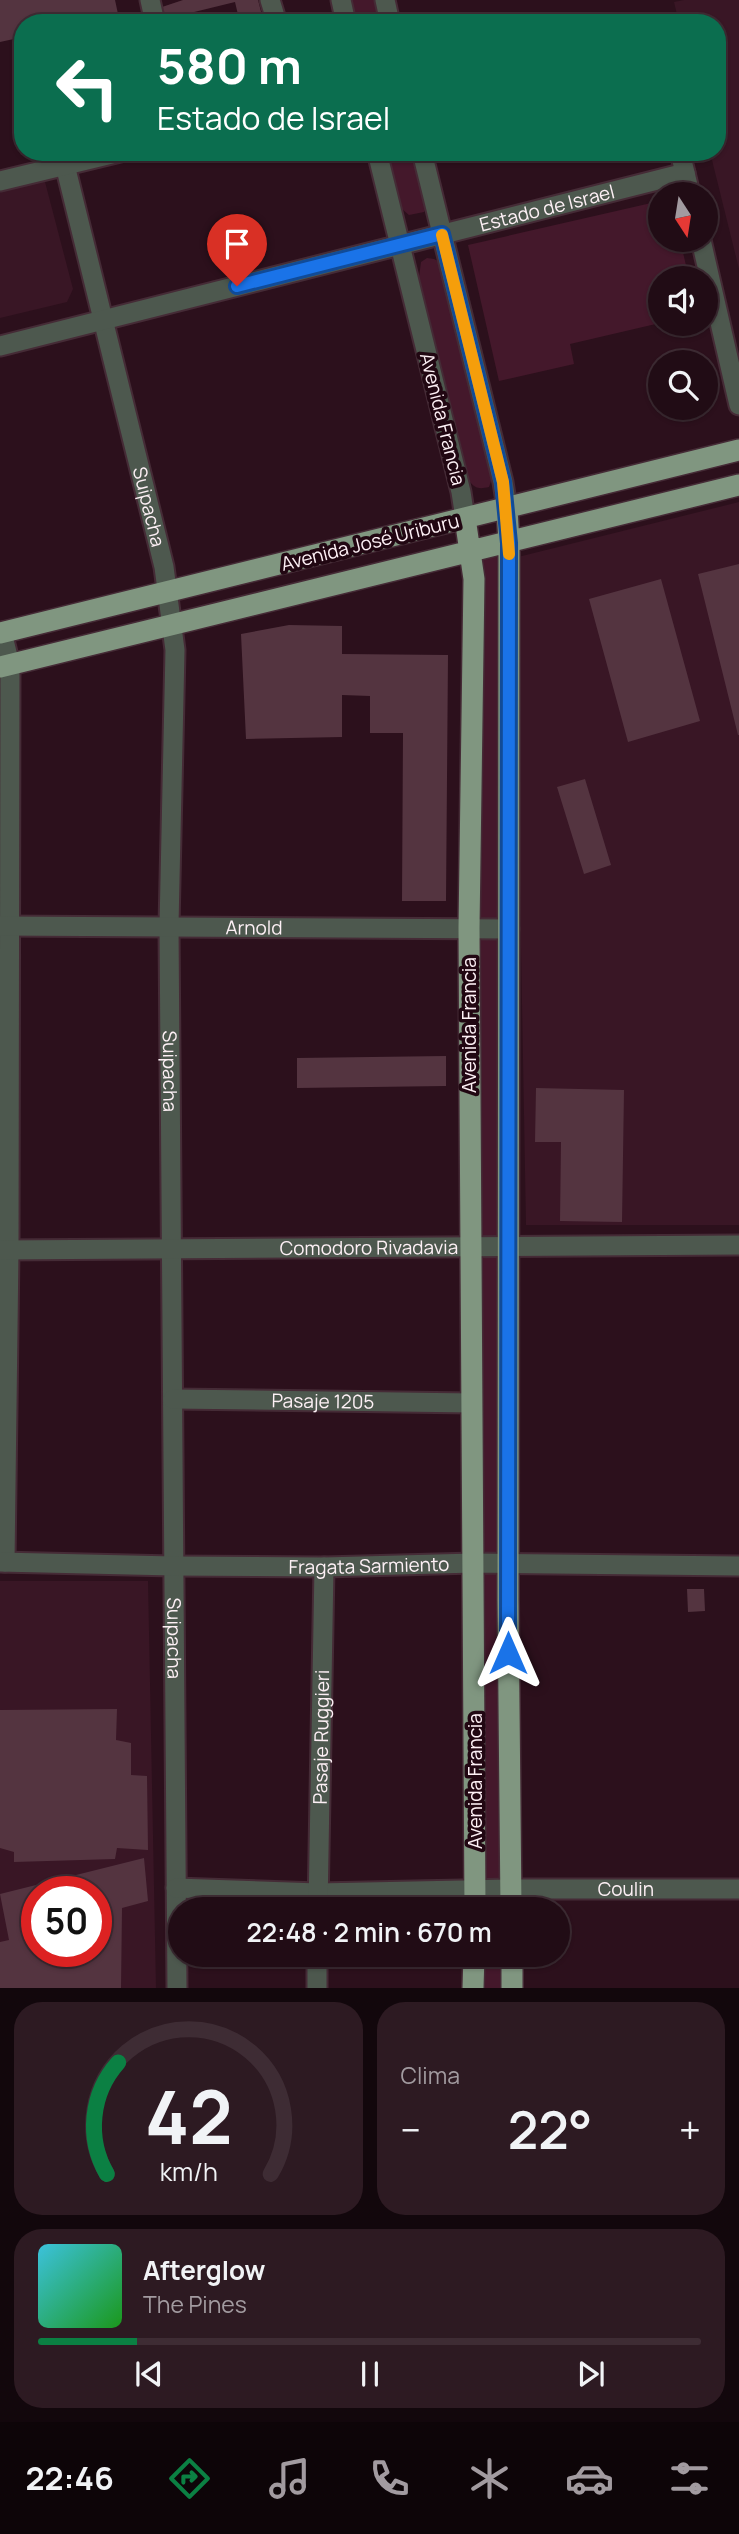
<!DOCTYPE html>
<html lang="es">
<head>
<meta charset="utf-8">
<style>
	body { margin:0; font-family:Manrope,sans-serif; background:#2d1a22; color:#f1f3f6; height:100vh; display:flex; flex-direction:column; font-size:26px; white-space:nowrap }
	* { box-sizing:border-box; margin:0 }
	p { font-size:23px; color:#a29ba0 }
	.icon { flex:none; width:38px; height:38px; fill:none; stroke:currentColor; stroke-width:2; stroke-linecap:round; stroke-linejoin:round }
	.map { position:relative; height:1988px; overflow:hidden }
	.details { display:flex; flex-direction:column; gap:14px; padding:14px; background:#12070c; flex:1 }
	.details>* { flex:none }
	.hud { position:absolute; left:14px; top:14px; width:712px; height:147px; border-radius:28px; box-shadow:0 2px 5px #0004,0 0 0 2px #3e2c34; background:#0b6e4f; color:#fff; overflow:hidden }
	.needle { width:46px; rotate:168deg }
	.tools { position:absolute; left:648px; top:182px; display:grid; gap:14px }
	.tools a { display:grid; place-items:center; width:70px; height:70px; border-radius:50%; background:#210c15; box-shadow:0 2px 5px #0004,0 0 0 2px #3e2c34; font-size:35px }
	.speed { position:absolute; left:21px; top:1876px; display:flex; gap:14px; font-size:35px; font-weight:700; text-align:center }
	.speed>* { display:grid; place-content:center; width:91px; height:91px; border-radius:50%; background:#210c15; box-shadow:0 2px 5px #0004,0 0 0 2px #3e2c34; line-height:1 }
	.speed .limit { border:10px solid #d22; background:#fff; color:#111 }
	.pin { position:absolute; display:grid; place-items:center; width:60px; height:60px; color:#fff; margin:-72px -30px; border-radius:50% 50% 50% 0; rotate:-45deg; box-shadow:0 0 7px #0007 }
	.pin .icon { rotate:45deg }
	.me { position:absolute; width:77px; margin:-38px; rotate:0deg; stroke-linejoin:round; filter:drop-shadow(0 0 5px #0008) }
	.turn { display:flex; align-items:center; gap:24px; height:147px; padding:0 28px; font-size:32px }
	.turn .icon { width:91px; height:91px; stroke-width:2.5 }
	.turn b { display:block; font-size:49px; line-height:60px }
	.big { font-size:52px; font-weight:600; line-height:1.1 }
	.details .tile { flex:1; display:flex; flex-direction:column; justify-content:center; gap:10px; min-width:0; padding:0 24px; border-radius:28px; background:#2d1a22 }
	.details .dial { align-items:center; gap:0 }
	.dial svg { height:182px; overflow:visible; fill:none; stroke:#3e2c34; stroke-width:7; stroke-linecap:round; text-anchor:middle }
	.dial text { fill:#f1f3f6; stroke:none }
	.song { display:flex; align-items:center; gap:21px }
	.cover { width:84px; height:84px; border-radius:10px; background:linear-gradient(135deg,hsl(190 70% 55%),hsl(120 70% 35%)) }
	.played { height:7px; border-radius:4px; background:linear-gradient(90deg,#0b8043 15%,#3e2c34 15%) }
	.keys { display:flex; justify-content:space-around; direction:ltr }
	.heat { display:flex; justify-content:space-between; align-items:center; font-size:38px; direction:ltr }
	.details .tiles { flex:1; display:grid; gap:14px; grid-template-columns:1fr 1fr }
	.tile:last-child { grid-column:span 2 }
	.trip { position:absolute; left:168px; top:1897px; width:402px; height:70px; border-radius:35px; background:#210c15; box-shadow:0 2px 5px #0004,0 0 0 2px #3e2c34; font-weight:600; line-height:70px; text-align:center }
	.tabs { display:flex; height:112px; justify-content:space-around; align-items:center; background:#0d0508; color:#a29ba0 }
	.tabs .icon { width:49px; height:49px }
	.tabs .on { color:#0b8043 }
	.tabs b { font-size:32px; color:#f1f3f6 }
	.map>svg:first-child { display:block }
	.built { fill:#391625; fill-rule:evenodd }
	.green { fill:#44182b }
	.building { fill:#543440; fill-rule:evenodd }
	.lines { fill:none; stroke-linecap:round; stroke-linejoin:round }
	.minor-casing { stroke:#452b36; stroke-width:23 }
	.major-casing { stroke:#452b36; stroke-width:24 }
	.minor { stroke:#4d584e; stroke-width:19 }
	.major { stroke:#809680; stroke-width:21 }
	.route-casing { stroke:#114b97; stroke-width:18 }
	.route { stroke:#1a73e8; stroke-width:12 }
	.slow { stroke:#f59e0b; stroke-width:12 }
	.labels { text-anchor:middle; stroke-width:7; stroke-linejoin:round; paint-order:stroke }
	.street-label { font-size:19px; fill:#fdf0f5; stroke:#210712 }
</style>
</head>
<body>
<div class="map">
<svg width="739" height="1988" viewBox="0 0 739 1988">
	<rect width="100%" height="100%" fill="#2c101c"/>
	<path class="built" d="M684,0H739V269L710,152H718V23H679L674,2Z
		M44,178L73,289L67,302L0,318V189Z
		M739,502V1225H526L514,558Z
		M0,1581H148L156,1988H0ZM37,1892H96V1951H37Z"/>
	<path class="green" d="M351,0H376L381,23H356Z
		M388,152H413L427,206L424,212L409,215L402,209Z
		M660,201V240H680L689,278H660V323L570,344L574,364L499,381L468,245Z
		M427,258L434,259L440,262L493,475L489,487C480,489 476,489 470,482L419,277L421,262Z
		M509,543L511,1909H475L471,552Z
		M474,1955H512V1988H473Z"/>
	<path class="building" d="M0,0H115L118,14L80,23H23V37L0,42Z
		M183,0H258L264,23H240L235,2L186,14L189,23H166L162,7Z
		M739,564V735H738L698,574Z
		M661,579L700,721L628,742L589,599Z
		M289,625L342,626V654L448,655L446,901H402L403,733H370V696L342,695V737L246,739L241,634Z
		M585,779L611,865L584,874L557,787Z
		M446,1056V1086L297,1088V1058Z
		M536,1088L624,1090L622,1222L560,1221L561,1142H535Z
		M687,1589H704L705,1611L688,1612Z
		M117,1709L116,1740L131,1743V1775L147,1776L148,1850L117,1848L115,1859L14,1862V1852L0,1848V1710Z
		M144,1858L148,1901L122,1908L121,1988H0V1942L9,1940L0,1894ZM37,1892H96V1951H37Z"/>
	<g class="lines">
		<defs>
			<g id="minor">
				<path d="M150,0L155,23"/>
				<path d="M270,0L277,23"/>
				<path d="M341,0L346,23"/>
				<path d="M385,0L390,23"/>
				<path d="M377,152L461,492L465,518"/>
				<path d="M422,152L503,482L507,508"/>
				<path d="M680,152L690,194"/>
				<path id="s1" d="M65,165L164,567L175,650L169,926L177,1988"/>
				<path d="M0,181L120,152"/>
				<path d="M701,240L739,405"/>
				<path id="s2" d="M0,346L685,173"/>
				<path d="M2,632L10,665L9,1250L5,1562"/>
				<path id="s3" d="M0,926L509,929"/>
				<path id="s4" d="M0,1250L739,1245"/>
				<path id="s5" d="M173,1399L472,1403"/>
				<path id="s6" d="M0,1562L173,1566L324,1567L474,1563L739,1566"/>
				<path id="s7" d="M176,1888L318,1893L510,1889H739"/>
				<path id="s8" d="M318,1909L324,1567"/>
				<path d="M317,1988V1955"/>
			</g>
			<path id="major" d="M507,508L509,543L508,1601L511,1909
				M465,518L474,579L469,928L475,1909
				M0,633L739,450
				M0,667L739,485
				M512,1955V1988
				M473,1988L474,1955"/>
		</defs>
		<use href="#minor" class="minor-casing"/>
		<use href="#major" class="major-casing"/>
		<use href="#minor" class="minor"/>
		<use href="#major" class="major"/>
	</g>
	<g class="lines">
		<defs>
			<path id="route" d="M237,286L442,234L503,482L509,543L508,1653"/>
		</defs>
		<use href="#route" class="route-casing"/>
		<use href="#route" class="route"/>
		<path class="slow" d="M442,235L503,482L509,554"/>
	</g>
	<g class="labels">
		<g class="street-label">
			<text dy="7" stroke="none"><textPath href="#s2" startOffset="564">Estado de Israel</textPath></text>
			<text transform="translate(443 419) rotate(76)" y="7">Avenida Francia</text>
			<text dy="7" stroke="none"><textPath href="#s1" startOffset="352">Suipacha</textPath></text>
			<text transform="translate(370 542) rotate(-14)" y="7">Avenida José Uriburu</text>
			<text dy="7" stroke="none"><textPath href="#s3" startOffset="254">Arnold</textPath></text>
			<text transform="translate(469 1025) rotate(-90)" y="7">Avenida Francia</text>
			<text dy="7" stroke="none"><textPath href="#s1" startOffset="919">Suipacha</textPath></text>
			<text dy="7" stroke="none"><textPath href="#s4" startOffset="369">Comodoro Rivadavia</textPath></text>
			<text dy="7" stroke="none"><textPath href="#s5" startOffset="150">Pasaje 1205</textPath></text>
			<text dy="7" stroke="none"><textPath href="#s6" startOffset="369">Fragata Sarmiento</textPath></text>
			<text dy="7" stroke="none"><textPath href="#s1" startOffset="1486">Suipacha</textPath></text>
			<text dy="7" stroke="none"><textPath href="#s8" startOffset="172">Pasaje Ruggieri</textPath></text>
			<text transform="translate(475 1781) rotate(-90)" y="7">Avenida Francia</text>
			<text dy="7" stroke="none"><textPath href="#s7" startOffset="450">Coulin</textPath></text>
		</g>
	</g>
</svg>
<div class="tools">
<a><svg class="needle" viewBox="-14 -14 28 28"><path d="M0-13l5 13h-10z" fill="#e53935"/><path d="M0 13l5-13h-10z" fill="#a29ba0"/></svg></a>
<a><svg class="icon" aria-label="sound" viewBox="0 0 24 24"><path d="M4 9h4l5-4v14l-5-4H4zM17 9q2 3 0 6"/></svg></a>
<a><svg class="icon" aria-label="search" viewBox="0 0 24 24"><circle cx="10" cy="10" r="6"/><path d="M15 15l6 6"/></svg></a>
</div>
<div class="speed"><div class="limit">50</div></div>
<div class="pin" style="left:237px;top:286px;background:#d93025"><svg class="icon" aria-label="arrive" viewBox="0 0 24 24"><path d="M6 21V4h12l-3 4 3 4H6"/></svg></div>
<svg class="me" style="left:508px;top:1653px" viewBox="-20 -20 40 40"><path d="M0-17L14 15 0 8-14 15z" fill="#1a73e8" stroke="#fff" stroke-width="4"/></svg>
<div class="trip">22:48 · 2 min · 670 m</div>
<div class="hud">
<div class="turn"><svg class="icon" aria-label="left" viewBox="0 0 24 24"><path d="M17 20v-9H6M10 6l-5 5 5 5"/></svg><div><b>580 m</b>Estado de Israel</div></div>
</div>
</div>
<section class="details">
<div class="tiles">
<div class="tile dial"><svg viewBox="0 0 100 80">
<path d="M14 69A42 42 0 1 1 86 69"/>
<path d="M14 69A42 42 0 0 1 19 20" stroke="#0b8043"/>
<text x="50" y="56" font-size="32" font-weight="700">42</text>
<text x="50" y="72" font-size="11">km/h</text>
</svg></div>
<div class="tile"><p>Clima</p>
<div class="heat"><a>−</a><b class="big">22°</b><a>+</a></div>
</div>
<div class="tile">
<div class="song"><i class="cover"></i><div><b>Afterglow</b><p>The Pines</p></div></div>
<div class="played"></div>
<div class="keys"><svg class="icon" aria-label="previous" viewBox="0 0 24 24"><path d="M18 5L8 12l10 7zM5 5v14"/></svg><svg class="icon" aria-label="pause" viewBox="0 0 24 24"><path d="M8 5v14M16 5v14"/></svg><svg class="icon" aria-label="next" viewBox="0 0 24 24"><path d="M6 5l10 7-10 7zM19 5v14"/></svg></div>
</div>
</div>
</section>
<nav class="tabs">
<b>22:46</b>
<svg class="icon on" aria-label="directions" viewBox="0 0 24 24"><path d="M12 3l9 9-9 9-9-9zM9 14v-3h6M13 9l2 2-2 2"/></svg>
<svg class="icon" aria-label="music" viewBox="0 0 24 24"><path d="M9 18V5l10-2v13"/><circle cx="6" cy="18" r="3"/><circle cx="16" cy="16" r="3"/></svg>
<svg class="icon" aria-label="phone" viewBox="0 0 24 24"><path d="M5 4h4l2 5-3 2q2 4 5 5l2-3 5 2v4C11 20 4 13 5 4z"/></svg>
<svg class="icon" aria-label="climate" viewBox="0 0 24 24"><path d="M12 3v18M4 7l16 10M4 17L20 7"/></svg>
<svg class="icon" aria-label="car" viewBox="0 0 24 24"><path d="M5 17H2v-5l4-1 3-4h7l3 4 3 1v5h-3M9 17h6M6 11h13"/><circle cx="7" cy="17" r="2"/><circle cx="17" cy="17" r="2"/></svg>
<svg class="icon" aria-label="filters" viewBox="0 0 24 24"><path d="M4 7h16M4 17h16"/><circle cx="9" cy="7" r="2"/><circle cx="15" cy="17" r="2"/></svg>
</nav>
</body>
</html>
